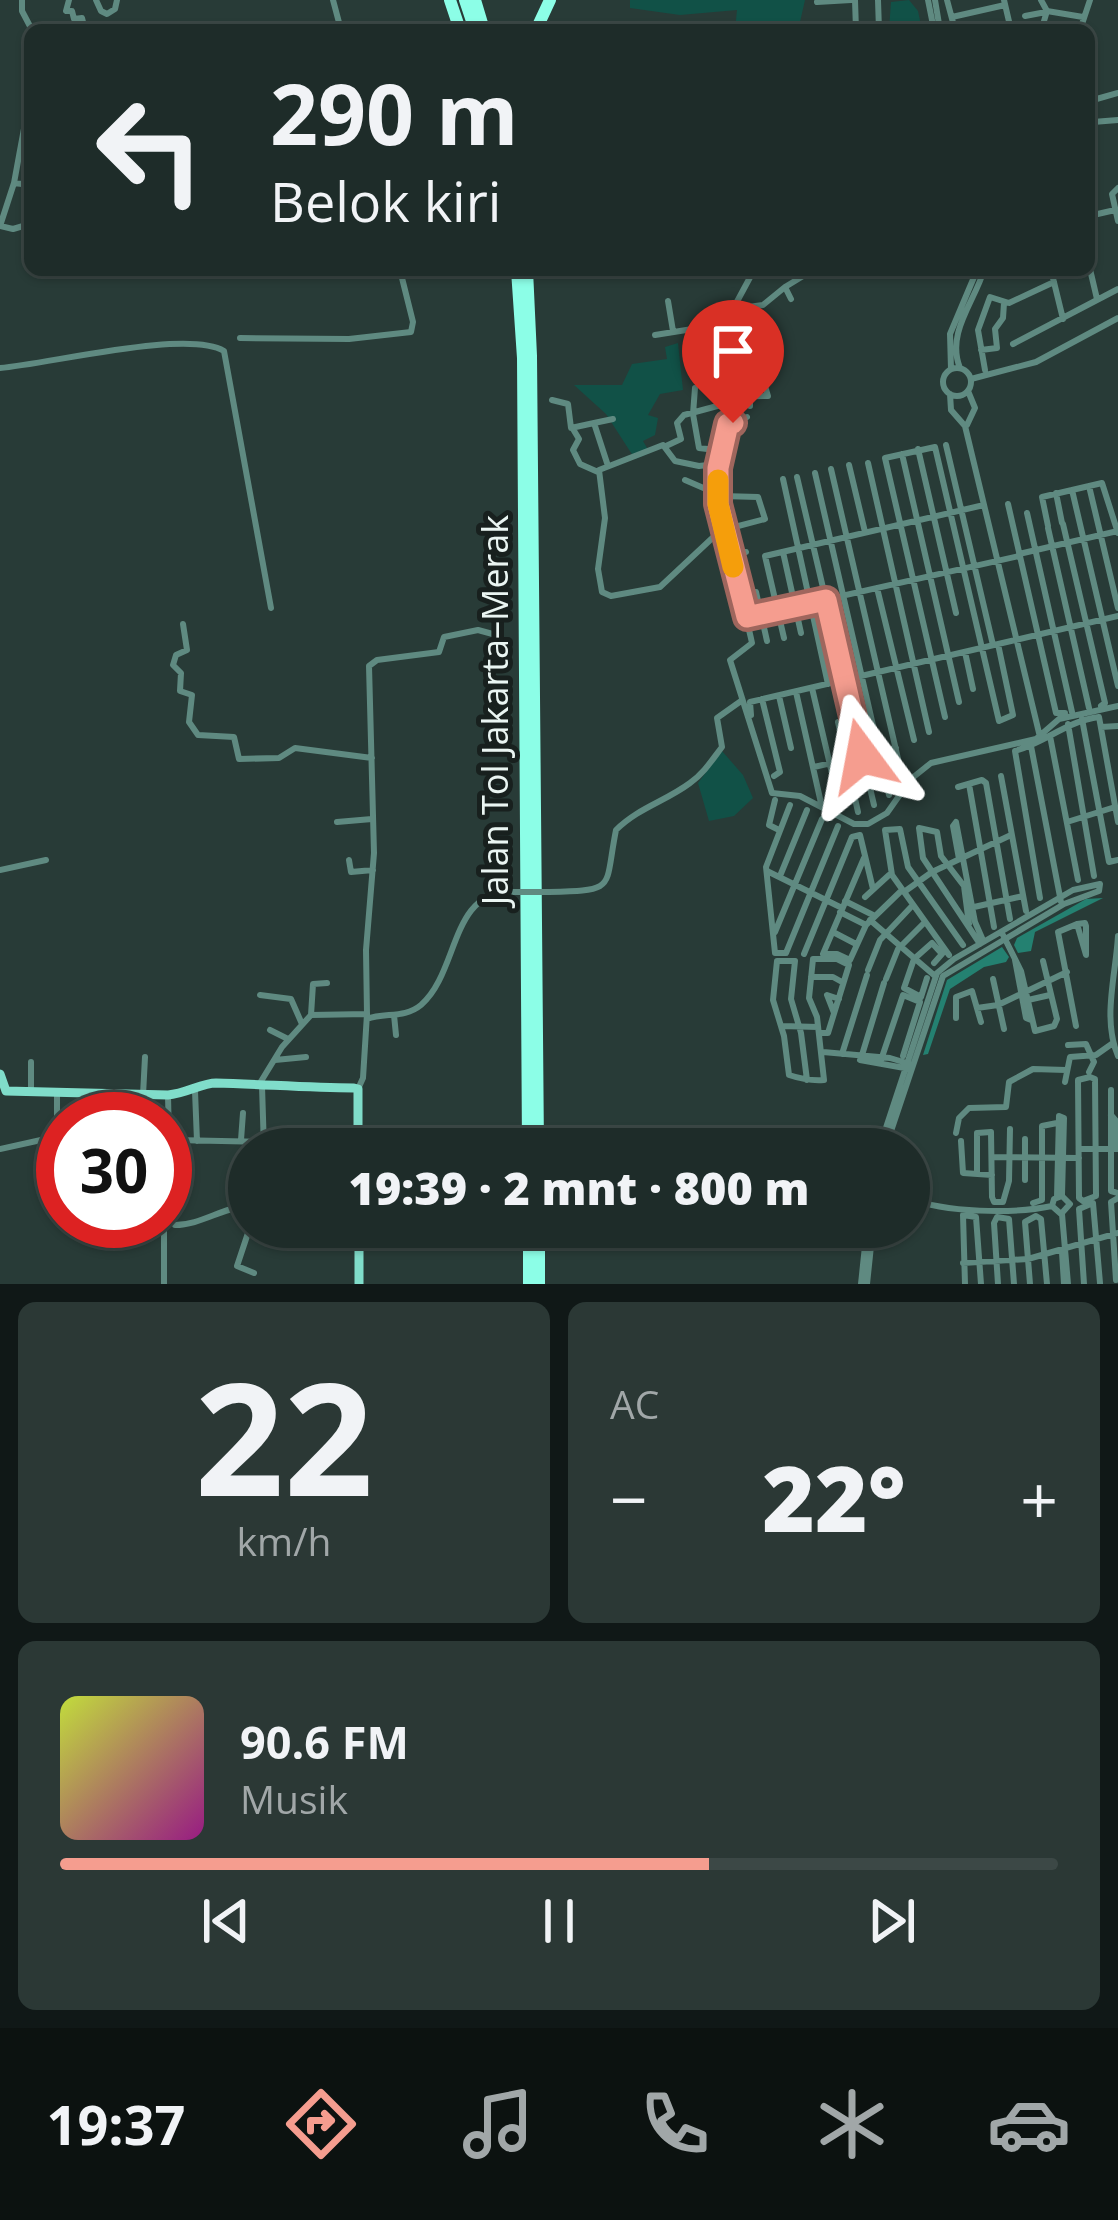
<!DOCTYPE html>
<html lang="id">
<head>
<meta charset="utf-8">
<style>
	body { margin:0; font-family:"Open Sans",sans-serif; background:#2b3835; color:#f1f3f6; height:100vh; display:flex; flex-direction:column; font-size:45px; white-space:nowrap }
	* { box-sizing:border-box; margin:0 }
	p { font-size:39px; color:#a1a7a8 }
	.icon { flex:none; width:66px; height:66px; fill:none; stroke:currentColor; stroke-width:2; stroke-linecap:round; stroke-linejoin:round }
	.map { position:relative; height:1284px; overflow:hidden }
	.drawer { display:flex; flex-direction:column; gap:18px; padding:18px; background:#101817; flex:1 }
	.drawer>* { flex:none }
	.top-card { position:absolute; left:24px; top:24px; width:1071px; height:252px; border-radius:18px; box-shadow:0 3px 9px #0004,0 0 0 3px #3c4846; background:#1e2c29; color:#f1f3f6; overflow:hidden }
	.speed { position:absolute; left:36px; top:1092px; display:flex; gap:24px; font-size:60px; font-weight:700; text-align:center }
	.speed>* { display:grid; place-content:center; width:156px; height:156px; border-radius:50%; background:#1e2c29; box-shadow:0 3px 9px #0004,0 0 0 3px #3c4846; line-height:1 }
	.speed .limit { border:18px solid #d22; background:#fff; color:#111 }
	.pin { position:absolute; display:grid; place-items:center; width:102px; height:102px; color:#fff; margin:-123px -51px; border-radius:50% 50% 50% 0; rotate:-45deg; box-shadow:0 0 12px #0007 }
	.pin .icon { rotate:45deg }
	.me { position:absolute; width:132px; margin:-66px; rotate:347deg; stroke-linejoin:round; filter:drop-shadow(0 0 9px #0008) }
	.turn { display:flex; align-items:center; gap:42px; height:252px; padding:0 48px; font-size:54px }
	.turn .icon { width:156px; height:156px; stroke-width:2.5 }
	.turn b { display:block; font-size:84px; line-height:102px }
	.big { font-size:90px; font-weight:800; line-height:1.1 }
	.drawer .card { flex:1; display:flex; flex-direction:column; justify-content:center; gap:18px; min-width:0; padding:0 42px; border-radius:18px; background:#2b3835 }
	.drawer .dial { align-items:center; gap:0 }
	.dial b { font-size:156px; line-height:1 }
	.song { display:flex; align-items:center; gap:36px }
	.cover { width:144px; height:144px; border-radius:18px; background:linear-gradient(135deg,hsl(70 70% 55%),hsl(310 70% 35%)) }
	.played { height:12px; border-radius:6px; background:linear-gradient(90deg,#f59d8f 65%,#3c4846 65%) }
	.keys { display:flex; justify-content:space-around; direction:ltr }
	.heat { display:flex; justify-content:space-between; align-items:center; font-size:66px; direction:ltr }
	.drawer .tiles { flex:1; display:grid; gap:18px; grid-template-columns:1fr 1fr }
	.card:last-child { grid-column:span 2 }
	.trip { position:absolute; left:228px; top:1128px; width:702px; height:120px; border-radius:60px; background:#1e2c29; box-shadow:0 3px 9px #0004,0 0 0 3px #3c4846; font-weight:800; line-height:120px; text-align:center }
	.dock { display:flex; height:192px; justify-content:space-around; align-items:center; background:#0c1210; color:#a1a7a8 }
	.dock .icon { width:84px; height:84px }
	.dock .selected { color:#f59d8f }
	.dock b { font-size:54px; color:#f1f3f6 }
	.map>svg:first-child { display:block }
	.green { fill:#115147 }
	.water { fill:#248171 }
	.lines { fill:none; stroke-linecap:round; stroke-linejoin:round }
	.minor { stroke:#5f8a81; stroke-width:6 }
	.major { stroke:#80ddca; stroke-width:9 }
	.highway { stroke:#8cfee7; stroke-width:12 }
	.minor-bridge { stroke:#5f8a81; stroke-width:6 }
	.route-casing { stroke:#9f665d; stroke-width:30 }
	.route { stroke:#f59d8f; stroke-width:21 }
	.slow { stroke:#f59e0b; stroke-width:21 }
	.labels { text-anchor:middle; stroke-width:10; stroke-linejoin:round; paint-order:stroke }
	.street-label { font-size:36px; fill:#eaf5f2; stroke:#18201e }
</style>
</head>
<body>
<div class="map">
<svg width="1118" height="1284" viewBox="0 0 1118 1284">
	<rect width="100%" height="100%" fill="#283b37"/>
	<path class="green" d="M630,0H805L800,22L839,23L840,30H735L737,10L680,15L630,8Z
		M909,0L918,11L922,30H889L891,2Z
		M678,343L683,390L660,394L648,415L658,418L655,435L643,441L650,453L635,459L606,414L574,385H622L632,364L667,359L665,347Z
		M722,751L743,775L753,798L734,816L709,821L698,783Z"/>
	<path class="water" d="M1103,898L1035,932L1031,951L1018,953L1014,945L1017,938L1086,899Z
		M1002,947L1009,957L1006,962L984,967L950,989L928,1054L923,1055L947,980Z"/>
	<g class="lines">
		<path class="minor" d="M22,0V11L32,30
			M69,0L66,11H72L74,19L82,18L85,30
			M96,0L101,11L107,14L115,9L117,0
			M333,0L341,30
			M855,0L856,30
			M878,0L879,30
			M928,0L934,30
			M935,0L940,30
			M947,0L955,30L1010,24
			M1004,0L1011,30
			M1041,0L1047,11L1044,21L1047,30
			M817,2L851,0
			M1047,11L1083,17
			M1025,16L1046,12
			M952,17L1005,5
			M1080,30L1090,0
			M30,45V62
			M1093,100L1118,93
			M1093,122L1118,120
			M14,183L30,185
			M1118,188L1112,194L1118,221
			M1089,190L1093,189L1095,177L1092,100
			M1089,216L1115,210
			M0,226L14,183L30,96
			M0,226L13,229L30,224
			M1089,265L1097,299
			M754,270L733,309L706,325C703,361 720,391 728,424C732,446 716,473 718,498C722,547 742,595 752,643L730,660L772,793L800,796L854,824H868L887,813L911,779L931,763L1036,739L1059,719L1118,706
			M1051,270L1063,319
			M791,299L785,287L813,270
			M668,301L673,331
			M733,309L763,305L785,287
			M720,316L728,351
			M655,335L705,327
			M240,338L349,339L411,332L413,322L400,270
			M1013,344L1118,289
			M981,350L997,348L995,329L1003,318L1004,303
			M943 382a14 14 0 1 1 28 0a14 14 0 1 1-28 0Z
			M0,368C49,364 187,329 224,351L271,608
			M692,368L709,366
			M960,368C946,333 974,303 984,270
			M951,369L950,334L977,270
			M985,370L978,330L990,297L1009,303L1054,282
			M971,379L1036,362L1118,318
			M713,383L762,376
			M695,388L693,414L699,448L724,451
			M950,394L951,410L965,426L1040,737
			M719,397L768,396L759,366L734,367
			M552,400L568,404L571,428L594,423L608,466
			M750,406V394
			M594,423L613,419
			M728,425L747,417
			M967,425L975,408L968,391
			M573,429L579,439L573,450L580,464L598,472
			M946,445L993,645
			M666,446L681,439L677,423L684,415L721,405
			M918,449L956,613
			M902,454L959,702
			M868,463L929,732
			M717,464L699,466L675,461L663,445L599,470L605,518L598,569L602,592L611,596L660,587L723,528
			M849,465L865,532
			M831,469L902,776
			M815,473L889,795
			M797,477L874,805
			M783,479L828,684
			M685,480L722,496L758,497L765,519L723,530
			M1089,486L1118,608
			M1072,490L1118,686
			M1056,493L1062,523
			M1008,504L1056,713H1065
			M1027,513L1072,712
			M1063,524L1105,703L1101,706
			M1048,526L1042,497L1102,483L1118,533
			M1048,528L1089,708
			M783,552L801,633
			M1019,554L1118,531
			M730,555L746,552
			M877,588L914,740
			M756,592L767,641
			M748,617L1019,556
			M183,624L187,650L176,655L173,665L181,673L180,691L192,695L189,722L198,735L234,737L239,759L279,758L295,748L372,758
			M784,638L765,556L984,505
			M965,652L973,689
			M812,688L838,799
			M796,692L821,803
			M779,696L791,748
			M762,699L780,772L774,776
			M751,715L750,702L1118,616
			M945,717L885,458L935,447L999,721L1013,715L998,644
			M1082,719L1109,862L1118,860
			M838,722L858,812
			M1068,724L1094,876
			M1101,727L1118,726
			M1050,736L1078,880
			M1031,746L1061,902
			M814,767L896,748
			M1001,776L1026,911
			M969,784L994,927
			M958,787L982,780L986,783L1010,919
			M775,800L769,825L779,830
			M790,805L766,867L775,953H786L838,826
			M337,822L372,819
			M1067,822L1115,807
			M860,835L873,889
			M864,858L823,954H837L850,960L866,925L900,892
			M959,859L953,826L956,822L975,922L982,938
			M349,860L351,872L373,870
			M0,870L46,860
			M767,871L842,908
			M780,876L807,810
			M549,892C618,890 604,890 616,830C638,808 666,801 690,783C704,773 712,760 722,747L717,718L741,701
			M904,892L932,872L1011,835
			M865,897L889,875
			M1040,898L1015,751C1046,742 1067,721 1099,717L1118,822
			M845,901L873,915
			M974,907L1023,896
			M840,912L866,925
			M870,920L935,976
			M1085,923L1086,926V955L1077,924Z
			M969,924L964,886L941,856L937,832L919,828L923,858L980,944
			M775,932L822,819
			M833,932L856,944
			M1003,935L1021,971L1035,1031L1054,1026L1057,1019L1043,961
			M1118,936C1116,974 1102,1019 1118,1056
			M804,954L852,837L860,835
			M949,955L892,875L885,830L900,829L908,867L963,945
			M1015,960L1026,1018L1031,1020
			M868,970L880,940L911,907
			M811,977H833L842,982
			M927,978L921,997L904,988L914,959L932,943L942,954L934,963
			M886,979L898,949L923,924
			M993,979L1004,1029
			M260,995L291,999L302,1024
			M1028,1000L1050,995
			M977,1008L998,1005L1067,972
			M834,1013L827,995L839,999
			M367,1014L366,950L374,853L369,666L377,660L439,652L444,637L478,630L500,636
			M311,1015L313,984L327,983
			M394,1015L396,1035
			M956,1018V997L972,991L981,1022
			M367,1019C385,1012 404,1019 421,1005C459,972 450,892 510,892
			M782,1026L818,1027
			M1076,1026L1058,932L1077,924
			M270,1030L288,1039
			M1068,1045L1086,1044L1094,1062L1089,1072
			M823,1052L890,1058L910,1064
			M842,1054L867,975
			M862,1055L884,983
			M862,1055L860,1060L910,1069
			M275,1060L306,1057
			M880,1063L903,995L920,1002L903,1056
			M1090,1077L1095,1079L1096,1196L1083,1201L1079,1198L1078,1080Z
			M807,1080L801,1033L791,999L795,961H777L773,1000L784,1036L789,1075C801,1079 811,1081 824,1080L817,1017L809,998L813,959H837L849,965L828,1033H819
			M1065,1082L1070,1057L1096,1055L1113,1043
			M260,1083L282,1047L311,1015L367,1014L363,1078L358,1089
			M262,1086L264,1149
			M1111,1090V1191L1118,1193
			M31,1091V1062
			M195,1091L197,1141
			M121,1093L120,1110L128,1112
			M138,1094V1119
			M143,1095L145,1057
			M1111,1115L1117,1122V1149
			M92,1119L93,1093
			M956,1133L959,1118L969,1108L1006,1107L1009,1082L1033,1069L1066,1070
			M175,1140L265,1142
			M241,1140L243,1113
			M57,1141V1091
			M961,1141L963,1173L992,1175
			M0,1149L41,1140L63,1143
			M879,1149L937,973L954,959L1073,890L1100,884L1099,891L1064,904L943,976L885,1149
			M1079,1149H1118
			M993,1157L1079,1158
			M977,1173V1133L991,1132L992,1197L994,1202H1003L1009,1181L1010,1129
			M1025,1180V1139
			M1057,1197L1059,1116L1064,1118L1062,1195
			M909,1198C945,1213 1014,1214 1052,1206L1054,1199L1062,1196L1070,1204L1061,1214L1052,1206
			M1033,1203L1042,1200V1126L1057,1123
			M165,1211C181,1190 172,1165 175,1140L169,1139L168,1095
			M1062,1214L1068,1284
			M175,1225C201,1225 223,1207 249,1206
			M250,1227L237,1266L254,1273
			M1062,1252L1064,1284
			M963,1263L1028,1259L1118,1233
			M1116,1280L1111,1202L1118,1198
			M164,1284V1221
			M861,1284L867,1227
			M867,1284L873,1227
			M965,1284L963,1215L976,1217L981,1284
			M998,1284L994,1223L997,1217L1009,1219L1014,1284
			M1030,1284L1025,1222L1036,1216L1041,1219L1047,1284
			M1084,1284L1079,1209L1093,1203L1100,1283"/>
		<path class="major" d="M0,1074L6,1091L168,1095C185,1094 202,1083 216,1083C261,1084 308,1088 354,1088L358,1089V1149
			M359,1227V1284"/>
		<path class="highway" d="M450,0L460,30
			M465,0L475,30
			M475,0L484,30
			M536,30L550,0
			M517,270L523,358L528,1149
			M527,270L531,356L538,1149
			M529,1227V1284
			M539,1227V1284"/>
		<path class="minor-bridge" d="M510,892H549"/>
	</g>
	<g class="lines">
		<defs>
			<path id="route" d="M733,423L728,424L718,468V504L747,617L826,600L862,756"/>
		</defs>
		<use href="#route" class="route-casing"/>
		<use href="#route" class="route"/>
		<path class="slow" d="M718,480V504L733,567"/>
	</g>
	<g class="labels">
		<g class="street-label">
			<text transform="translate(495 710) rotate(-90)" y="13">Jalan Tol Jakarta–Merak</text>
		</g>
	</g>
</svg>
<div class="speed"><div class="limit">30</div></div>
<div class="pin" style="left:733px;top:423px;background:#d93025"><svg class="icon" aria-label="arrive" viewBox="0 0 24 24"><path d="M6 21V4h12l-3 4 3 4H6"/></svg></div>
<svg class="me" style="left:862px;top:756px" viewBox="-20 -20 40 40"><path d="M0-17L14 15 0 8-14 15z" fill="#f59d8f" stroke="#fff" stroke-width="4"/></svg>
<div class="trip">19:39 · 2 mnt · 800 m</div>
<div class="top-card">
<div class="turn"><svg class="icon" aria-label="left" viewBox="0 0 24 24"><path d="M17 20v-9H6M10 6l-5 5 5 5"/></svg><div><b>290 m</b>Belok kiri</div></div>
</div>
</div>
<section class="drawer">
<div class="tiles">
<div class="card dial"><b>22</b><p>km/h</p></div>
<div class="card"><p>AC</p>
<div class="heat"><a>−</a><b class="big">22°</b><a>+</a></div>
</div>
<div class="card">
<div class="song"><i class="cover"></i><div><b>90.6 FM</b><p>Musik</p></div></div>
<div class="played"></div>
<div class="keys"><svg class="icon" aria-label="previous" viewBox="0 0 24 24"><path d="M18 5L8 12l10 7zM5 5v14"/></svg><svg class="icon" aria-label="pause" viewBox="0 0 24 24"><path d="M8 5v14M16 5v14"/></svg><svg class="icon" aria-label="next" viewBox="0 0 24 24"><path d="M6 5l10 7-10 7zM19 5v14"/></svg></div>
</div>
</div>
</section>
<nav class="dock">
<b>19:37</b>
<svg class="icon selected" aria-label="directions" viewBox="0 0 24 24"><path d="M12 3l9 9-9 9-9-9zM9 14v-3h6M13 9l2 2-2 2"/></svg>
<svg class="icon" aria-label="music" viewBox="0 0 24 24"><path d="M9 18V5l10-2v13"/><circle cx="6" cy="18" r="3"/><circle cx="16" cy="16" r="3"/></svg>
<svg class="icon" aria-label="phone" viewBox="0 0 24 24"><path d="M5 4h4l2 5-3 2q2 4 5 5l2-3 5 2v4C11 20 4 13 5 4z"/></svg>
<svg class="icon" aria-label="climate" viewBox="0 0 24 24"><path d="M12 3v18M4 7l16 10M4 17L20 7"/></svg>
<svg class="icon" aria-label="car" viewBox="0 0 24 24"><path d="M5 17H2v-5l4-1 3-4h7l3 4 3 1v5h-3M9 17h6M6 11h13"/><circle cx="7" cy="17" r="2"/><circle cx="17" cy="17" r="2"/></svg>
</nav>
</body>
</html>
